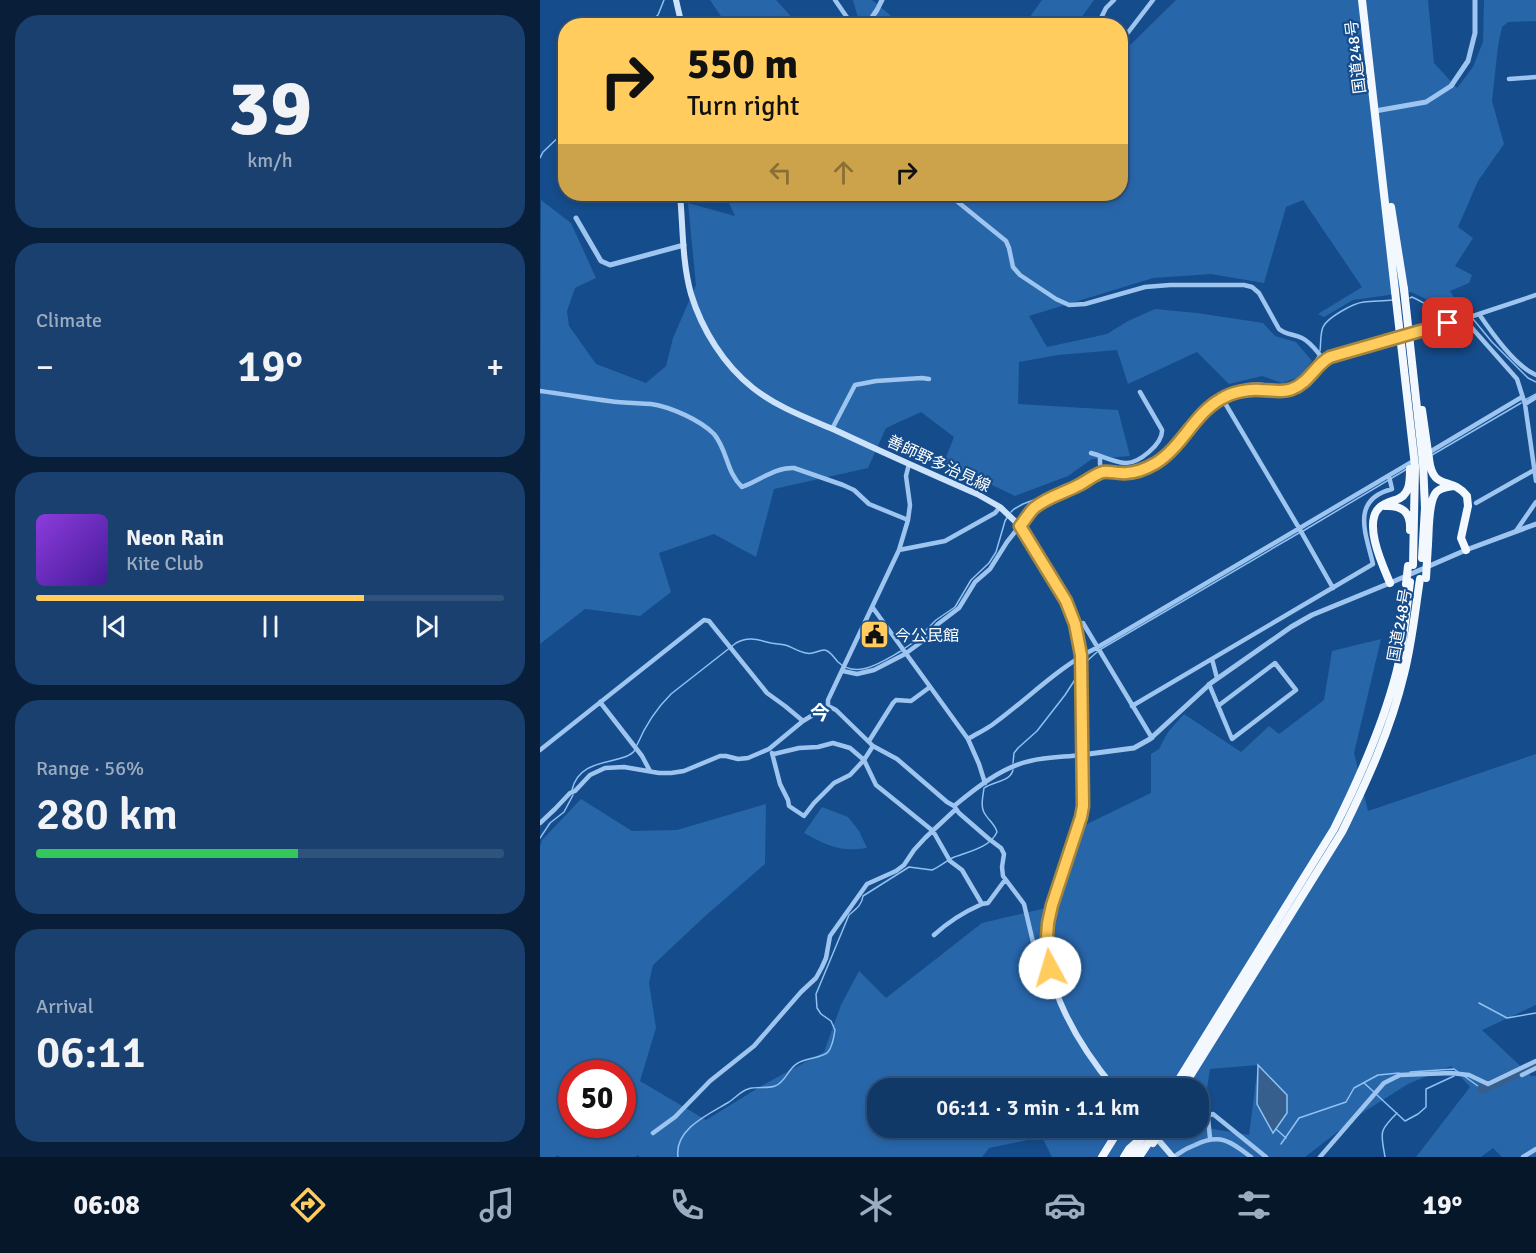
<!DOCTYPE html>
<html lang="en">
<head>
<meta charset="utf-8">
<style>
	body { margin:0; font-family:Signika,"Noto Sans JP",sans-serif; background:#19406e; color:#f1f3f6; height:100vh; display:flex; flex-direction:column; font-size:22px; white-space:nowrap }
	* { box-sizing:border-box; margin:0 }
	p { font-size:20px; color:#9cacc0 }
	.icon { flex:none; width:33px; height:33px; fill:none; stroke:currentColor; stroke-width:2; stroke-linecap:round; stroke-linejoin:round }
	.map { position:relative; flex:1; overflow:hidden }
	.details { display:flex; flex-direction:column; gap:15px; padding:15px; background:#091f39; width:540px }
	.details>* { flex:none }
	.banner { position:absolute; left:18px; top:18px; width:570px; height:183px; border-radius:24px; box-shadow:0 3px 9px #0003,0 0 0 2px #30537c; background:#ffcc5d; color:#111; overflow:hidden }
	.speed { position:absolute; left:18px; top:1060px; display:flex; gap:12px; font-size:30px; font-weight:700; text-align:center }
	.speed>* { display:grid; place-content:center; width:78px; height:78px; border-radius:50%; background:#103968; box-shadow:0 3px 9px #0003,0 0 0 2px #30537c; line-height:1 }
	.speed .limit { border:9px solid #d22; background:#fff; color:#111 }
	.pin { position:absolute; display:grid; place-items:center; width:51px; height:51px; color:#fff; margin:-26px; border-radius:12px; box-shadow:0 3px 9px #0006 }
	.me { position:absolute; width:66px; margin:-33px; rotate:354deg; stroke-linejoin:round; filter:drop-shadow(0 0 4px #0008) }
	.turn { display:flex; align-items:center; gap:21px; height:126px; padding:0 30px; font-size:27px }
	.turn .icon { width:78px; height:78px; stroke-width:2.5 }
	.turn b { display:block; font-size:42px; line-height:51px }
	.lanes { display:flex; align-items:center; height:57px; padding:0 30px; background:#0003; justify-content:center; gap:30px; direction:ltr }
	.lanes .off { opacity:.35 }
	.big { font-size:45px; font-weight:600; line-height:1.1 }
	.details .widget { flex:1; display:flex; flex-direction:column; justify-content:center; gap:9px; min-width:0; padding:0 21px; border-radius:24px; background:#19406e }
	.details .dial { align-items:center; gap:0 }
	.dial b { font-size:78px; line-height:1 }
	.song { display:flex; align-items:center; gap:18px }
	.cover { width:72px; height:72px; border-radius:9px; background:linear-gradient(135deg,hsl(270 70% 55%),hsl(260 70% 35%)) }
	.played { height:6px; border-radius:3px; background:linear-gradient(90deg,#ffcc5d 70%,#30537c 70%) }
	.keys { display:flex; justify-content:space-around; direction:ltr }
	.heat { display:flex; justify-content:space-between; align-items:center; font-size:33px; direction:ltr }
	.charge { height:9px; border-radius:4px; background:linear-gradient(90deg,#34c759 56%,#30537c 0) }
	.trip { position:absolute; left:327px; top:1078px; width:342px; height:60px; border-radius:24px; background:#103968; box-shadow:0 3px 9px #0003,0 0 0 2px #30537c; font-weight:600; line-height:60px; text-align:center }
	.dock { display:flex; height:96px; justify-content:space-around; align-items:center; background:#06172a; color:#9cacc0 }
	.dock .icon { width:42px; height:42px }
	.dock .selected { color:#ffcc5d }
	.dock b { font-size:27px; color:#f1f3f6 }
	main { display:flex; flex:1; min-height:0 }
	.map>svg:first-child { display:block }
	.green { fill:#2866aa; fill-rule:evenodd }
	.water { fill:#365f8d; stroke:#90c1f2; stroke-width:1.5 }
	.lines { fill:none; stroke-linecap:round; stroke-linejoin:round }
	.stream { stroke:#90c1f2; stroke-width:1.5 }
	.river { stroke:#365f8d; stroke-width:10 }
	.minor { stroke:#9ec5ef; stroke-width:4.5 }
	.tertiary { stroke:#9ec5ef; stroke-width:5 }
	.secondary { stroke:#cce2fb; stroke-width:6 }
	.trunk { stroke:#f3f8ff; stroke-width:8 }
	.trunk-bridge { stroke:#f3f8ff; stroke-width:8 }
	.route-casing { stroke:#a6853c; stroke-width:15 }
	.route { stroke:#ffcc5d; stroke-width:10 }
	.labels { text-anchor:middle; stroke-width:4.5; stroke-linejoin:round; paint-order:stroke }
	.street-label { font-size:16px; fill:#fff; stroke:#154c8b }
	.poi-label { font-size:16px; fill:#fff; stroke:#154c8b; text-anchor:start }
	.quarter-label { font-size:20px; font-weight:bold; fill:#fff; stroke:#154c8b }
</style>
</head>
<body>
<main>
<section class="details">
<div class="widget dial"><b>39</b><p>km/h</p></div>
<div class="widget"><p>Climate</p>
<div class="heat"><a>−</a><b class="big">19°</b><a>+</a></div>
</div>
<div class="widget">
<div class="song"><i class="cover"></i><div><b>Neon Rain</b><p>Kite Club</p></div></div>
<div class="played"></div>
<div class="keys"><svg class="icon" aria-label="previous" viewBox="0 0 24 24"><path d="M18 5L8 12l10 7zM5 5v14"/></svg><svg class="icon" aria-label="pause" viewBox="0 0 24 24"><path d="M8 5v14M16 5v14"/></svg><svg class="icon" aria-label="next" viewBox="0 0 24 24"><path d="M6 5l10 7-10 7zM19 5v14"/></svg></div>
</div>
<div class="widget"><p>Range · 56%</p><b class="big">280 km</b><div class="charge"></div></div>
<div class="widget"><p>Arrival</p><b class="big">06:11</b></div>
</section>
<div class="map">
<svg width="996" height="1157" viewBox="0 0 996 1157">
	<rect width="100%" height="100%" fill="#154c8b"/>
	<path class="green" d="M170,0H236L259,25H187Z
		M313,0H332L362,25H320Z
		M502,0H554L536,25H484Z
		M636,0H888L894,63L917,88L933,67L943,42L944,0H996V21L968,22L962,27L958,46L952,101L964,144L938,181L918,227L933,238L915,266L932,275L929,283L910,291L922,310L907,309L871,292L813,300L784,317L778,314L822,287L763,200L746,207L724,283L671,274L613,278L489,316L507,347L567,334L588,321L615,309L657,313L723,323L735,336L756,342L772,361L760,377L742,383L722,376L689,384L657,352L588,384L577,350L518,355L479,362L478,404L578,410L590,456L552,459L528,476L475,496L404,462L414,437L381,412L346,428L328,468L234,489L216,557L174,534L119,553L131,592L100,616L45,609L0,644L1,200L31,223L56,278L35,288L27,311L29,326L56,364L106,383L126,366L133,338L156,285L148,203L195,216L185,194H580L581,54Z
		M841,639L814,753L828,811L996,754V1005L942,1030L991,1076H996V1157H962L953,1148L941,1157H876L930,1087L911,1066L868,1084L822,1113L765,1157H512L502,1137L449,1148L442,1157H99V1155L95,1157H20L16,1155V1157H0V846L2,840L41,799L92,831L137,830L226,804L225,864L163,918L113,965L109,983L116,1028L100,1081L166,1120L223,1085L284,1052L301,1005L319,971L346,998L442,923L519,905L545,825L611,793V754L619,749L628,732L644,714L701,752L729,726L739,734L784,700L792,651ZM718,1065L709,1135L661,1127L670,1069ZM32,1074H82V1125H32ZM338,1089H658V1128H338Z
		M282,807L308,817L319,831L327,848C299,852 289,846 264,833Z"/>
	<path class="water" d="M718,1065L747,1095V1113L733,1133L717,1104Z"/>
	<g class="lines">
		<path class="stream" d="M103,26L118,15L124,0
			M0,158L3,152L26,130
			M870,298L872,297C883,302 893,309 904,313C913,316 921,313 929,316
			M933,319L952,342L988,378L996,382
			M780,351C781,344 780,334 783,327C787,318 813,303 824,302C833,301 843,301 853,300
			M985,400L996,394
			M892,455L981,403
			M564,467C573,466 583,469 592,468C632,464 648,409 682,392C693,387 706,383 718,383C724,383 730,385 736,386C757,387 769,373 778,356
			M471,512L474,509L483,504L512,493L548,476L554,470L559,468
			M763,531L867,469
			M365,648L374,642L396,620L415,607L431,580L449,563L456,552L465,521L468,516
			M561,649L759,533
			M547,661L557,652
			M97,745C105,726 116,709 131,694L196,643C209,636 218,640 231,643C236,644 241,644 245,645C252,647 259,652 266,653C273,655 278,650 284,650C290,650 294,658 298,662C317,680 343,661 361,651
			M473,763L474,753L478,748L497,731L525,695L536,678
			M32,790C40,755 84,766 95,750
			M0,838L10,823L24,812L33,795
			M939,1003L967,1018L996,1013
			M870,1072L914,1069L918,1072
			M924,1076L942,1089
			M824,1083L834,1092
			M837,1095L865,1121L878,1114L886,1107V1089L914,1076
			M736,1129L746,1138
			M741,1144L759,1118L806,1102L814,1088L838,1075L859,1073
			M138,1157C134,1129 169,1114 189,1102C195,1098 201,1091 208,1089C216,1086 227,1089 235,1086C246,1082 248,1068 258,1063C265,1058 283,1058 288,1052C292,1047 294,1037 295,1030L291,1021L281,1014L277,1008L276,994L309,915C316,909 322,905 323,896L369,867L392,870C399,867 405,862 412,858C427,852 450,848 457,832C455,824 449,821 445,814C440,807 443,796 444,788C454,781 470,782 473,770
			M845,1157C841,1132 838,1132 857,1113"/>
		<path class="river" d="M942,1089L996,1064"/>
		<path class="minor" d="M295,0L313,26
			M557,26L566,8L574,0
			M580,43L613,0
			M969,79L996,77
			M408,194L466,241L469,248L473,267L480,275L516,299L529,305L545,304L605,287L630,285H704L712,287L719,293L739,329C746,335 754,334 762,338C771,342 778,353 784,360
			M939,314C952,333 975,366 996,375
			M924,319L977,379L985,404L996,481
			M0,391C23,394 46,398 69,401C83,403 97,403 111,404C131,407 160,420 174,434C188,451 186,472 202,487C219,481 235,467 254,468L303,485L314,490L329,504L368,520
			M682,398L759,528L793,588
			M985,404L996,397
			M292,429L315,385L336,381L382,378L389,379
			M551,453C562,456 574,462 585,463C598,464 623,444 622,430L600,392
			M888,453L982,397
			M560,456V464L563,472
			M936,503L996,469
			M976,531L996,502
			M359,550L405,541L455,513L460,507
			M333,608L428,739L439,764L445,783
			M543,623L612,738
			M672,659L677,678
			M303,671L317,674L334,670L365,654L384,640L398,624L419,608L435,582L450,569L467,542L493,509L502,502L536,486L558,474L569,472L589,473L603,469L617,462L636,446L670,407L682,398L706,390H720L741,392L753,389L762,385L784,360L790,357L924,319L996,295
			M669,684L692,739L756,690L735,663L678,706
			M60,702L102,756L110,771
			M288,706L296,710L333,746L357,759L371,771L407,802L414,806L419,813L449,839L461,848L464,854L462,867L463,876L484,904L493,942L497,947L506,950
			M592,706L833,564C826,534 810,500 852,489L849,476
			M428,739C436,734 445,730 452,725C488,699 518,667 558,647L875,460
			M329,741L353,703L356,700L371,701L390,687
			M0,750L164,620L169,621L227,693L245,706L263,721
			M232,753L240,784L248,800L249,806L264,816L274,803L294,783L310,775L324,760L333,746
			M234,754L259,748L278,747L293,743L310,748L324,760L336,785L393,831L410,861L422,870L442,904L448,903L465,880
			M414,806C436,788 462,767 490,761C506,757 525,757 541,755
			M0,823L15,809L30,793L35,791L50,775L65,768L84,767L119,773H131L144,771L180,756H186L198,759L208,758L229,749L263,721L288,706V700L359,550L368,520L370,505L366,476L369,464
			M394,935C409,921 424,912 442,904
			M982,1075L996,1068
			M113,1133L135,1117L170,1081L214,1046L261,992L276,978L282,967L286,958L290,936L327,884L356,871L364,865L374,850L385,838L416,809
			M670,1138L668,1118L670,1115L673,1114L726,1157
			M634,1157C640,1152 647,1148 655,1145C680,1133 690,1141 711,1157
			M780,1157L844,1083L860,1075L911,1073L929,1075L948,1084L996,1061
			M983,1157L996,1149"/>
		<path class="tertiary" d="M326,26L337,10L342,0
			M835,111L886,102L911,86L928,61L935,33V0
			M36,218L61,261L70,265L144,245
			M541,755L594,748L610,739L671,683L751,627L772,615L850,583L926,550L996,524"/>
		<path class="secondary" d="M136,0L142,26
			M140,194C143,226 142,262 151,294C162,330 184,365 213,388C237,407 267,418 295,430C342,452 389,473 437,494L460,507L480,526L526,601L531,613L541,655L543,806L541,817C535,838 528,858 521,879C516,893 510,908 508,923C499,982 539,1046 575,1089
			M608,1128L633,1157"/>
		<path class="trunk" d="M822,0L855,291
			M851,207L864,289
			M889,459C893,492 910,475 927,496L928,506L921,538L926,550
			M845,506C862,505 871,512 870,530
			M888,544C889,531 888,505 895,494C898,488 907,487 913,486
			M882,558L885,508L883,463
			M873,565L875,468
			M850,583C843,566 823,524 839,508C844,503 849,502 855,500C870,496 870,482 870,469
			M633,1089L794,829C819,779 842,728 856,674C864,644 866,612 870,582
			M642,1089L802,832C827,781 851,729 864,674C872,643 875,611 880,579
			M562,1157L580,1128
			M584,1157L589,1149L597,1142
			M590,1157L605,1133
			M599,1157L611,1139"/>
		<path class="trunk-bridge" d="M864,289L883,463
			M855,291L875,466
			M882,410L889,459
			M886,578L888,544
			M866,584L868,566
			M605,1133L609,1128
			M613,1143L621,1130"/>
	</g>
	<g class="lines">
		<defs>
			<path id="route" d="M510,968L506,950L508,923L512,905L541,817L543,806L541,655L535,624L526,601L480,526C485,520 489,513 494,508C507,497 524,493 539,485C547,481 555,474 563,472C569,471 575,473 581,473C593,474 606,469 616,463C642,447 654,414 681,399C692,392 708,389 721,390C732,390 742,393 752,389C769,383 775,365 790,357L908,323"/>
		</defs>
		<use href="#route" class="route-casing"/>
		<use href="#route" class="route"/>
	</g>
	<defs>
		<symbol id="civic-square" viewBox="-11 -11 22 22"><rect x="-9" y="-9" width="18" height="18" rx="4" fill="#ffcc5d" stroke="#154c8b"/><path d="M-.6-6.5H3V-4.5H.6V-3L4-1V1h2V6H-6V1h2V-1L-.6-3ZM-1.2 2.5V6h2.4V2.5Z" fill="#111"/></symbol>
	</defs>
	<g fill-rule="evenodd">
		<use href="#civic-square" x="318" y="618" width="33" height="33"/>
	</g>
	<g class="labels">
		<g class="street-label">
			<text transform="translate(815 57) rotate(-97)" y="6">国道248号</text>
			<text transform="translate(399 463) rotate(25)" y="6">善師野多治見線</text>
			<text transform="translate(859 625) rotate(-80)" y="6">国道248号</text>
		</g>
		<g class="poi-label">
			<text x="355" y="641">今公民館</text>
		</g>
		<g class="quarter-label">
			<text x="280" y="720">今</text>
		</g>
	</g>
</svg>
<div class="speed"><div class="limit">50</div></div>
<div class="pin" style="left:908px;top:323px;background:#d93025"><svg class="icon" aria-label="arrive" viewBox="0 0 24 24"><path d="M6 21V4h12l-3 4 3 4H6"/></svg></div>
<svg class="me" style="left:510px;top:968px" viewBox="-20 -20 40 40"><circle r="19" fill="#fff"/><path d="M0-13L10 11 0 6-10 11z" fill="#ffcc5d"/></svg>
<div class="trip">06:11 · 3 min · 1.1 km</div>
<div class="banner">
<div class="turn"><svg class="icon" aria-label="right" viewBox="0 0 24 24"><path d="M7 20v-9h11M14 6l5 5-5 5"/></svg><div><b>550 m</b>Turn right</div></div>
<div class="lanes"><svg class="icon off" aria-label="left" viewBox="0 0 24 24"><path d="M17 20v-9H6M10 6l-5 5 5 5"/></svg><svg class="icon off" aria-label="ahead" viewBox="0 0 24 24"><path d="M12 20V5M6 11l6-6 6 6"/></svg><svg class="icon" aria-label="right" viewBox="0 0 24 24"><path d="M7 20v-9h11M14 6l5 5-5 5"/></svg></div>
</div>
</div>
</main>
<nav class="dock">
<b>06:08</b>
<svg class="icon selected" aria-label="directions" viewBox="0 0 24 24"><path d="M12 3l9 9-9 9-9-9zM9 14v-3h6M13 9l2 2-2 2"/></svg>
<svg class="icon" aria-label="music" viewBox="0 0 24 24"><path d="M9 18V5l10-2v13"/><circle cx="6" cy="18" r="3"/><circle cx="16" cy="16" r="3"/></svg>
<svg class="icon" aria-label="phone" viewBox="0 0 24 24"><path d="M5 4h4l2 5-3 2q2 4 5 5l2-3 5 2v4C11 20 4 13 5 4z"/></svg>
<svg class="icon" aria-label="climate" viewBox="0 0 24 24"><path d="M12 3v18M4 7l16 10M4 17L20 7"/></svg>
<svg class="icon" aria-label="car" viewBox="0 0 24 24"><path d="M5 17H2v-5l4-1 3-4h7l3 4 3 1v5h-3M9 17h6M6 11h13"/><circle cx="7" cy="17" r="2"/><circle cx="17" cy="17" r="2"/></svg>
<svg class="icon" aria-label="filters" viewBox="0 0 24 24"><path d="M4 7h16M4 17h16"/><circle cx="9" cy="7" r="2"/><circle cx="15" cy="17" r="2"/></svg>
<b>19°</b>
</nav>
</body>
</html>
